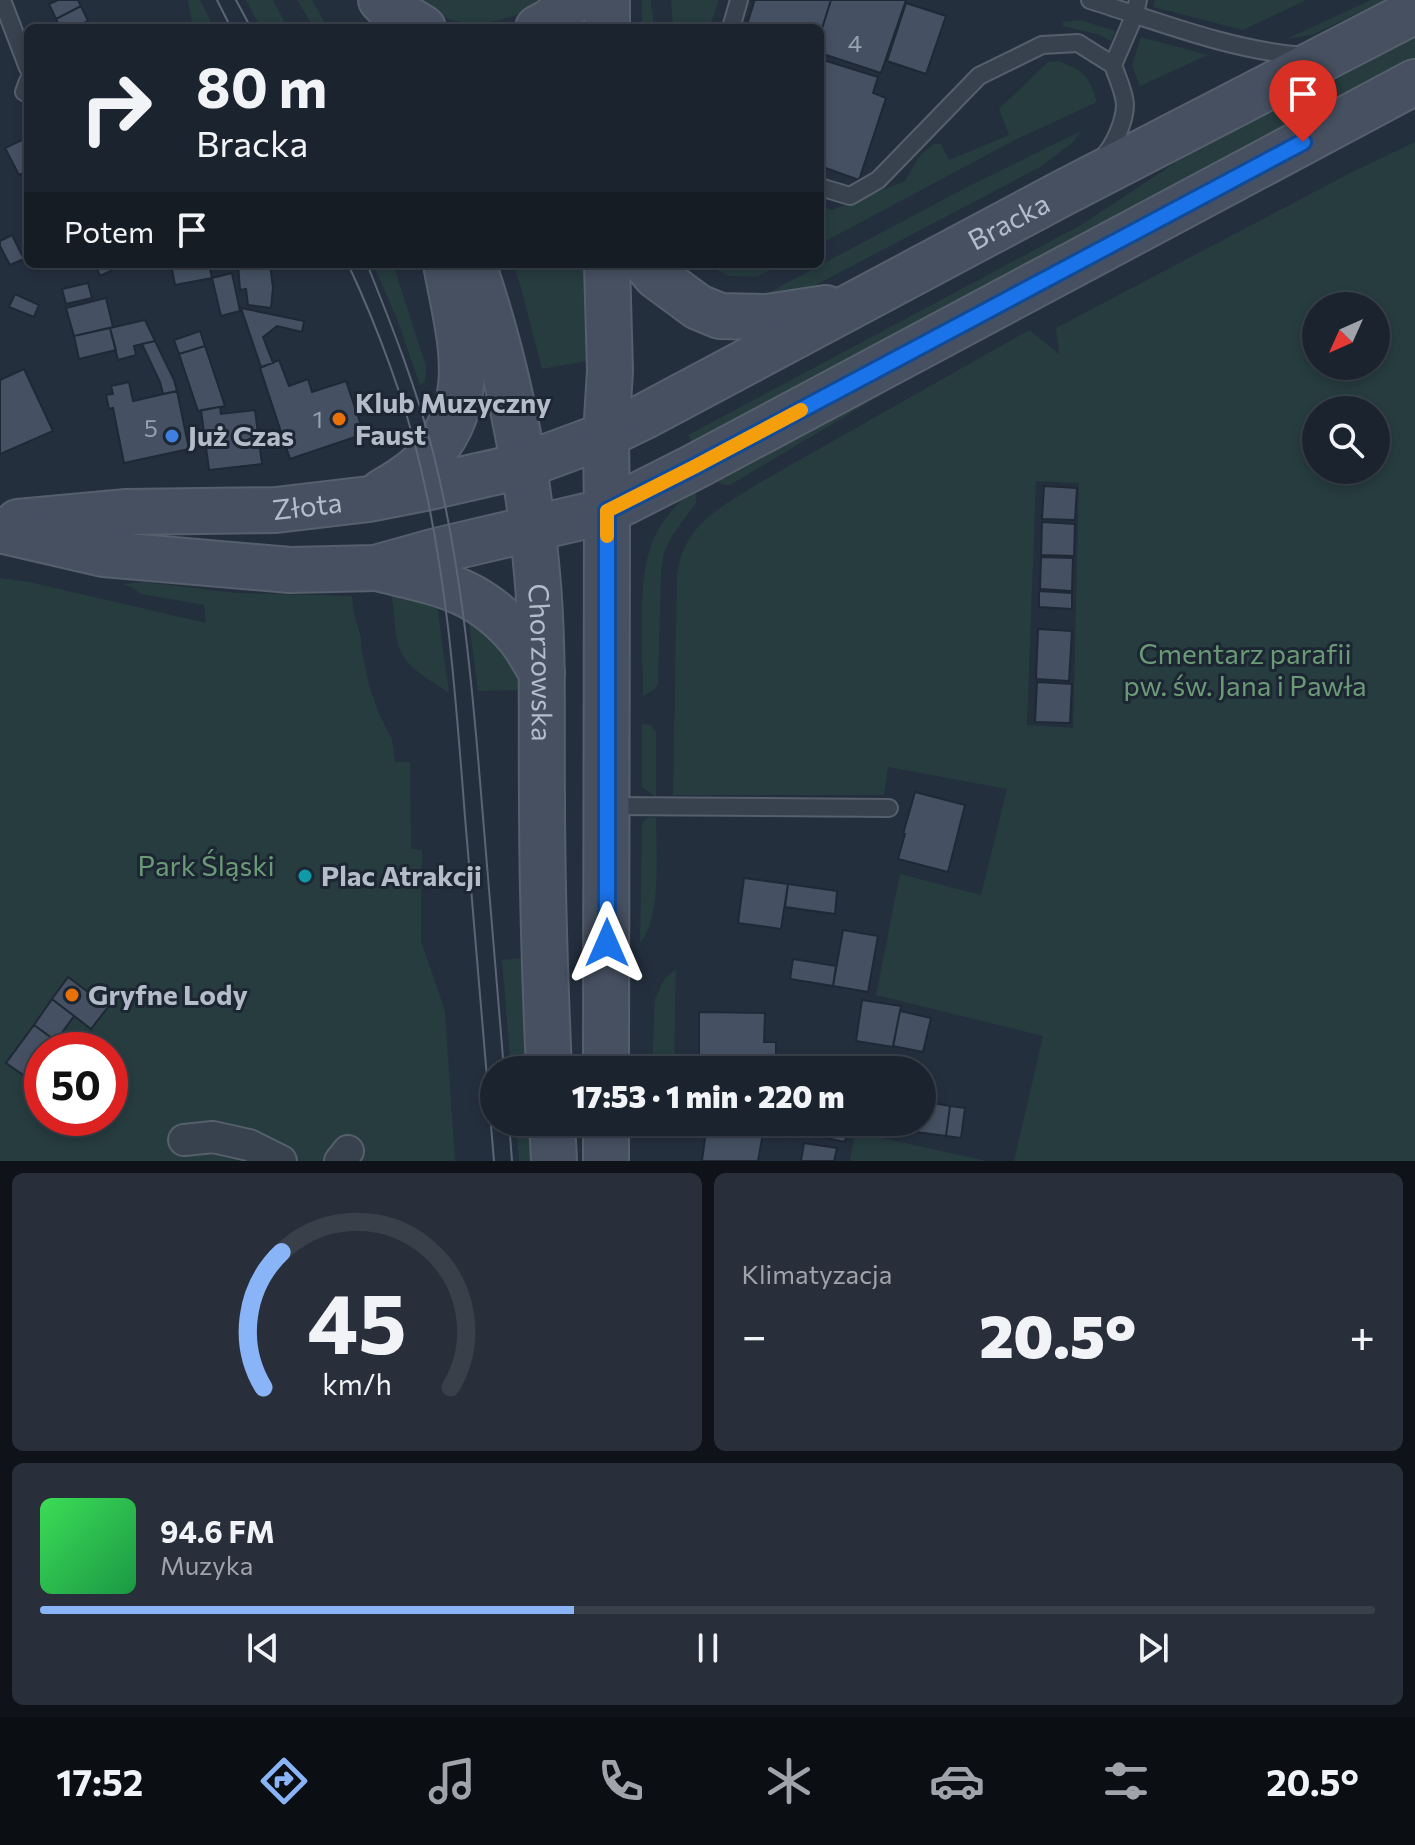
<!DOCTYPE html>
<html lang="pl">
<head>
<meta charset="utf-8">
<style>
	body { margin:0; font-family:Commissioner,sans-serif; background:#282f3a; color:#f1f3f6; height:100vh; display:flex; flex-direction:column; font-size:30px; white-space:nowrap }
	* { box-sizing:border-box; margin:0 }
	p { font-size:26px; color:#a0a4aa }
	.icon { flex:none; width:44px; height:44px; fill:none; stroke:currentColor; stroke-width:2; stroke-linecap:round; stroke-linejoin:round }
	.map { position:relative; height:1161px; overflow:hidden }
	.details { display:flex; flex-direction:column; gap:12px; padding:12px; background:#0f1319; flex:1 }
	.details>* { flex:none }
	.top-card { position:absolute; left:24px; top:24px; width:800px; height:244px; border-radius:12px; box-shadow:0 4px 12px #0003,0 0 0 2px #39404a; background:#1b232e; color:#f1f3f6; overflow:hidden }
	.needle { width:52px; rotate:225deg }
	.buttons { position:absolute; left:1302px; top:292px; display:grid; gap:16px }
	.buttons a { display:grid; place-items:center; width:88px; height:88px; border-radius:50%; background:#1b232e; box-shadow:0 4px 12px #0003,0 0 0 2px #39404a; font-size:40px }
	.speed { position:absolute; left:24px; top:1032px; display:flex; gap:16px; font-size:40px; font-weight:700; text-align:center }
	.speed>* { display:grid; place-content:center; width:104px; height:104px; border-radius:50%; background:#1b232e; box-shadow:0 4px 12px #0003,0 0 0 2px #39404a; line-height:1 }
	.speed .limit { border:12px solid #d22; background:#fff; color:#111 }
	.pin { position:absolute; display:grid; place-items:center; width:68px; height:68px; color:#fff; margin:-82px -34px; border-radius:50% 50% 50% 0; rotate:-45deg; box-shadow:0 0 8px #0007 }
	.pin .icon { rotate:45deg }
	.me { position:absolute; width:88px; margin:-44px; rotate:0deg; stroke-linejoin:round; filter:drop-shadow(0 0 6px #0008) }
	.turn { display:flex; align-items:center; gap:28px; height:168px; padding:0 40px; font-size:36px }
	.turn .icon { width:104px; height:104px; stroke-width:2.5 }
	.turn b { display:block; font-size:56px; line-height:68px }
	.then { display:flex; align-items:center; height:76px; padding:0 40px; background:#0003; gap:16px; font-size:30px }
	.big { font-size:60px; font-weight:800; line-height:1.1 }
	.details .widget { flex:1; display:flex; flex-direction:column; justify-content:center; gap:12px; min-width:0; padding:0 28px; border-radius:12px; background:#282f3a }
	.details .dial { align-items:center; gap:0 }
	.dial svg { height:208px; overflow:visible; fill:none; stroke:#39404a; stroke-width:7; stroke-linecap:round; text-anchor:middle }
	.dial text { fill:#f1f3f6; stroke:none }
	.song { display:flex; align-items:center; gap:24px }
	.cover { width:96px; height:96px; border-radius:12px; background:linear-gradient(135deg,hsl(130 70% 55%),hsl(140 70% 35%)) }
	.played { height:8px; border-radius:4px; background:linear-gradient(90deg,#8ab4f8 40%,#39404a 40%) }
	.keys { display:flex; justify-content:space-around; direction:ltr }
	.heat { display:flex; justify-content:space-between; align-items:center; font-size:44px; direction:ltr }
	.details .tiles { flex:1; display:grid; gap:12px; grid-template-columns:1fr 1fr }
	.widget:last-child { grid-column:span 2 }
	.trip { position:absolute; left:480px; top:1056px; width:456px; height:80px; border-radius:40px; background:#1b232e; box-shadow:0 4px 12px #0003,0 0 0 2px #39404a; font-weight:800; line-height:80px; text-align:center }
	.menu { display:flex; height:128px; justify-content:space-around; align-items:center; background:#0b0e12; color:#a0a4aa }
	.menu .icon { width:56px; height:56px }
	.menu .on { color:#8ab4f8 }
	.menu b { font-size:36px; color:#f1f3f6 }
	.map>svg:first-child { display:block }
	.green { fill:#263c3f; fill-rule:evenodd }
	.building { fill:#455162; stroke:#1f2835; stroke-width:2 }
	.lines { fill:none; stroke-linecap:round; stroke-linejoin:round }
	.lane-casing { stroke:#565f6c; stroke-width:20 }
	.street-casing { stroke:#565f6c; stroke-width:34 }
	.secondary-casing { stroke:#565f6c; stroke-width:48 }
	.lane { stroke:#38414e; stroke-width:16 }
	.street { stroke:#38414e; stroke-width:30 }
	.secondary { stroke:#465061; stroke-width:44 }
	.tram { stroke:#5a6575; stroke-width:2 }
	.route-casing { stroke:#114b97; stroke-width:20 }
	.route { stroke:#1a73e8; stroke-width:14 }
	.slow { stroke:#f59e0b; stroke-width:14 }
	.food-dot { fill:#e8710a; stroke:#1d2633; stroke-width:3 }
	.shop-dot { fill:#3f7fe0; stroke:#1d2633; stroke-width:3 }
	.culture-dot { fill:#0f9aa8; stroke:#1d2633; stroke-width:3 }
	.labels { text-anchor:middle; stroke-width:6; stroke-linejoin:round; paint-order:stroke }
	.number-label { font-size:24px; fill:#98a1af }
	.street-label { font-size:28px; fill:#b4bcc9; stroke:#1d2633 }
	.poi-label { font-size:28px; font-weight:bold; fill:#b4bcc9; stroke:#1d2633; text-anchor:start }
	.park-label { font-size:28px; fill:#6b9a76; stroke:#1d2633 }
</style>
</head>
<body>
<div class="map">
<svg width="1415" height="1161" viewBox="0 0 1415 1161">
	<rect width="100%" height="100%" fill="#242f3e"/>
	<path class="green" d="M188,0H200L214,28H193Z
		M246,0H273L288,28H261Z
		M297,0H312L328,28H314Z
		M413,0H545C514,20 476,31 441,16C431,12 422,5 413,0Z
		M642,0H651L654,28H642Z
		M671,0H719L709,28H675L673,24Z
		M1155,0H1306L1243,30L1153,7Z
		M1371,0H1385L1312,35L1286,39Z
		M1080,20L1115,31L1111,41L1100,35L1063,26V22Z
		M1415,30V60L1342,98C1329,97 1324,88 1327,76Z
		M1141,37L1208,55L1140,86L1132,65Z
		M1059,61C1087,73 1087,74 1097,102L1013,141L820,244V206L832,210L905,181L919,157L933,144H941L949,160L1009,135L999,109L1048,62Z
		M1301,94C1308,101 1308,107 1307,116L693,446L688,435L1081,225L1202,145Z
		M1081,131L1072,143L1042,166L812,287L793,297L764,295L969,186Z
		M1415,142V1161H1014L1043,1036L876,995L900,874L981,895L1007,789L888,767L884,795H673L677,574C685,523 720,508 759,483L1029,330L1059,354L1056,328L1354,171ZM1316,306H1376V366H1316ZM1376,410V470H1316V410ZM1036,481L1079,483L1073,728L1027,725Z
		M373,264H393L426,366L425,382L420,385L397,319Z
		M513,264H586L587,361L542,369L521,288Z
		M704,264H782L757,277L729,276Z
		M888,385L891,389L730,485C723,485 719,485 717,477Z
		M693,490L696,495V503L674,533L664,552L661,572L658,684L655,689L643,696C643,651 635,571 657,532C666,515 679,502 693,490Z
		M0,578L29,582L206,623L204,605L141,594L133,588L122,584L143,582L236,593L352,596L354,614L361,638V647L369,685L378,712L392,739L395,762H410L411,849L422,850L421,941L445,1011L455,1161H0ZM42,1050H110V1118H42Z
		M391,595L436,597L449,693C428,678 402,667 397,640C394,625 395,610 391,595Z
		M467,608C494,633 515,652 522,690L478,691Z
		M642,724L651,725L656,732V797L642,787Z
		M648,817L656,818C656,851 662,917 640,943L642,823Z
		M525,958L530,1070H511L502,960Z
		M676,969L674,1070H652L655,999L664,980Z
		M516,1122H532L534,1161H519Z
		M855,1132L986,1161H850Z"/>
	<path class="building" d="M58,0H78L81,6L56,19L49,4Z
		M751,0H831L820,35V28H746L754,2Z
		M831,0H906L881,73L820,53V35Z
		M906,3L946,16L926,74L887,61Z
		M81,6L88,21L74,28H60L56,19Z
		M88,21L91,28H74Z
		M820,59L878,77L873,93L886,98L859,180L820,166Z
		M28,137V171L19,175L5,148Z
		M12,235L24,259L10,265L0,246V241Z
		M95,264H118L119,267L100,276Z
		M171,264H209L212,278L175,285Z
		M238,264H270L273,288L271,308L248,305L246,289L240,290Z
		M232,273L240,311L221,316L212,278Z
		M88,283L92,298L66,304L62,289Z
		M15,294L39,305L34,317L9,307Z
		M106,298L113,327L74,336L66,308Z
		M241,308L304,321L302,332L277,326L263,337L273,363L261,367Z
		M145,320L155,341L134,346L136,355L118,360L110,328Z
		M110,328L116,350L79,359L74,336Z
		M200,331L205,346L179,354L174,340Z
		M155,341L174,380L177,391L163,394L160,382L142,344Z
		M205,346L225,406L198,411L179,354Z
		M279,360L289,386L308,379L312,392L346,381L364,434L290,459L260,368Z
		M24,369L53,431L0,454V380Z
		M129,382L133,401L177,391L189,449L124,463L113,408L109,409L106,395L113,394L111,386Z
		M220,407L221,414L255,410L262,464L209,470L201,410Z
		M1044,486L1077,488L1075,520L1042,519Z
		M1042,522L1075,524L1074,556L1041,555Z
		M1041,557L1073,558L1072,591L1040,589Z
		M1039,591L1072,593V609L1039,607Z
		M1038,629L1072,631L1069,681L1036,679Z
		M1037,682L1072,684L1070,723L1035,722Z
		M915,792L965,805L948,872L898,859L905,834H903Z
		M744,878L788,884L781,929L738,923Z
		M788,884L837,891L835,914L785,907Z
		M843,930L878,936L868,992L833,986Z
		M793,959L836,966L833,986L790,979Z
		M68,977L108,1007L91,1029L52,999Z
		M52,999L74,1016L56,1041L34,1025Z
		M862,1000L901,1006L893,1047L856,1041Z
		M900,1011L931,1018L923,1052L893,1046Z
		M699,1012L765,1013L764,1042H776V1057H784L783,1070H699Z
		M34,1025L56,1041L50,1050H42V1061L29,1079L6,1063Z
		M922,1101L950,1106L946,1136L855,1124V1122H922Z
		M950,1106L965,1108L961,1138L946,1136Z
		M707,1122H765L758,1161H702Z
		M765,1122H793L792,1138L763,1133Z
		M793,1122L849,1123L845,1142L792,1131Z
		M804,1143L837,1148L834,1161H801Z"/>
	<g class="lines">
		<defs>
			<path id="lane" d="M2,0L28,68
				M1090,0C1160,22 1230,50 1303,56
				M731,28L739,0
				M1113,65L1135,14L1138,0
				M24,92L28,81
				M820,187L850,196L878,180L979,76L1042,45L1078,43L1113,65C1117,77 1124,91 1125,104C1125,121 1114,147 1101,159
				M609,806L889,808"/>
			<path id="street" d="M184,1140L213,1137L249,1145L281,1161
				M340,1161L348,1151"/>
			<g id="secondary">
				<path d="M381,0L388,7L423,28"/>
				<path d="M538,28L551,21L573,0"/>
				<path d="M607,28V0"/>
				<path id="s1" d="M473,264C507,363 528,469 537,573C544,647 541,722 542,797C542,888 545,979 549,1070"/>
				<path d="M646,264L656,276L698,307L720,316L767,317L826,308"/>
				<path d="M382,492C396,484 411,475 423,463C483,404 459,337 446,264"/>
				<path id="s2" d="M18,522L127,512L276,510L369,499L425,488L522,466L606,435L643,417L1061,194L1415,11"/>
				<path d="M0,530L104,554L290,570L375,568L436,551L607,511L694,467L1415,82"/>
				<path d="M377,568C437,583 477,587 519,637C528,648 534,661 542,673"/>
				<path d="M606,1070L607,511L606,435L610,371L607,264"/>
				<path d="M552,1122L554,1161"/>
				<path d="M606,1161V1122"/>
			</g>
		</defs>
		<use href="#lane" class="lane-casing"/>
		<use href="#street" class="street-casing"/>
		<use href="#secondary" class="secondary-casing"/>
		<use href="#lane" class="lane"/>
		<use href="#street" class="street"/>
		<use href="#secondary" class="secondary"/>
		<path class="tram" d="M217,0L231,28
			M236,0L251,28
			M348,264C377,326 406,403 421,469C448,583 456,701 465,817C475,932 484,1046 494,1161
			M367,264C392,326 416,387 433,452C460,559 471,671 480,781C488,877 496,974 504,1070
			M509,1122L512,1161"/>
	</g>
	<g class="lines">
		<defs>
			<path id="route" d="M607,943V511L694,467L1303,142"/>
		</defs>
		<use href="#route" class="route-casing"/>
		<use href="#route" class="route"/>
		<path class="slow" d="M607,536V511L694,467L801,410"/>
	</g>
	<g class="food-dot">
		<circle cx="339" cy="419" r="8"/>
		<circle cx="72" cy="995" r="8"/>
	</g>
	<circle class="shop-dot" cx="172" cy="436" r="8"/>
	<circle class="culture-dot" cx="305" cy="876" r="8"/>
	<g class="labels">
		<g class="number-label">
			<text x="855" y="52">4</text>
			<text x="318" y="428">1</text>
			<text x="151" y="437">5</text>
		</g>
		<g class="street-label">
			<text dy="10" stroke="none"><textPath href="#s2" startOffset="1054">Bracka</textPath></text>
			<text dy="10" stroke="none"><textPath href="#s2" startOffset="290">Złota</textPath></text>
			<text dy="10" stroke="none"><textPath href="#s1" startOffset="406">Chorzowska</textPath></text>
		</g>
		<g class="poi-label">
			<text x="355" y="413">Klub Muzyczny<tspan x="355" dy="32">Faust</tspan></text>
			<text x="188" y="446">Już Czas</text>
			<text x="321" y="886">Plac Atrakcji</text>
			<text x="88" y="1005">Gryfne Lody</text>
		</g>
		<g class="park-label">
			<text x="1245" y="664">Cmentarz parafii<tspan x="1245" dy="32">pw. św. Jana i Pawła</tspan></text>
			<text x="206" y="876">Park Śląski</text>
		</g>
	</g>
</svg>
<div class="buttons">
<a><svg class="needle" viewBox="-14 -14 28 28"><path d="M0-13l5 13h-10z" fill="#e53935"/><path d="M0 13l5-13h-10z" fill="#a0a4aa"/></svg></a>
<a><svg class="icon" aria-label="search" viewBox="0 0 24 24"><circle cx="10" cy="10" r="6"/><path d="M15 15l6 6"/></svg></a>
</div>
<div class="speed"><div class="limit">50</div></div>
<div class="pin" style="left:1303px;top:142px;background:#d93025"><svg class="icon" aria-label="arrive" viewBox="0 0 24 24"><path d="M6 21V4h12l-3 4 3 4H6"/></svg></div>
<svg class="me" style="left:607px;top:943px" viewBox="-20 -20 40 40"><path d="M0-17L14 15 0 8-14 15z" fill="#1a73e8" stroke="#fff" stroke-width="4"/></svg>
<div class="trip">17:53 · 1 min · 220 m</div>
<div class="top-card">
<div class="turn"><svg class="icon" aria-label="right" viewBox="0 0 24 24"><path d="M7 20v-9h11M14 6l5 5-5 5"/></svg><div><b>80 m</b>Bracka</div></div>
<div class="then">Potem<svg class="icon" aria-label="arrive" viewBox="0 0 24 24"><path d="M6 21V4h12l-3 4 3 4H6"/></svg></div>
</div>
</div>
<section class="details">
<div class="tiles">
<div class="widget dial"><svg viewBox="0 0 100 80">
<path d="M14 69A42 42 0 1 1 86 69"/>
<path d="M14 69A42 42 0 0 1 21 17" stroke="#8ab4f8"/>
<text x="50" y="56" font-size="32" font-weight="700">45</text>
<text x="50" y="72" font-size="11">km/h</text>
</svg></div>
<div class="widget"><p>Klimatyzacja</p>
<div class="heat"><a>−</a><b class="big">20.5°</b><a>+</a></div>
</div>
<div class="widget">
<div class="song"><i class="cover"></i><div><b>94.6 FM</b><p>Muzyka</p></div></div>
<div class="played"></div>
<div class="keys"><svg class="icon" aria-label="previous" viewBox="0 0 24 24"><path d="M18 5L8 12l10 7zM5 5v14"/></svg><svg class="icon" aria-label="pause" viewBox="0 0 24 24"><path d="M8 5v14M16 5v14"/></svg><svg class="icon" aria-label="next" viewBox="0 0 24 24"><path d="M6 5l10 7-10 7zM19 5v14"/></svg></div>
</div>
</div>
</section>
<nav class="menu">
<b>17:52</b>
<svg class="icon on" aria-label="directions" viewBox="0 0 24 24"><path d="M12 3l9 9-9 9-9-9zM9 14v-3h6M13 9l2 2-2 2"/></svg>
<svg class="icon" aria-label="music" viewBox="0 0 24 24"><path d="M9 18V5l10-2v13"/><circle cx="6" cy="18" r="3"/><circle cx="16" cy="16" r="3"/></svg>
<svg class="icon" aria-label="phone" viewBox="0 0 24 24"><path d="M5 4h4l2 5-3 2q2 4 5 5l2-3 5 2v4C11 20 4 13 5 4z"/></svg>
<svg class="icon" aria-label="climate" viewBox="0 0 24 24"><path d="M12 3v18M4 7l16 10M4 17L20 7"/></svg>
<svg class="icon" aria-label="car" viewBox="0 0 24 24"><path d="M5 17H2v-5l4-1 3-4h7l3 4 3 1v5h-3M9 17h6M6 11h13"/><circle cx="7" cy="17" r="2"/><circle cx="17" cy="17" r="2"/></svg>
<svg class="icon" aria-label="filters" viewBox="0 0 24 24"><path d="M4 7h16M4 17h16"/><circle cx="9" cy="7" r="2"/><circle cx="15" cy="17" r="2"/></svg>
<b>20.5°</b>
</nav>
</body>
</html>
